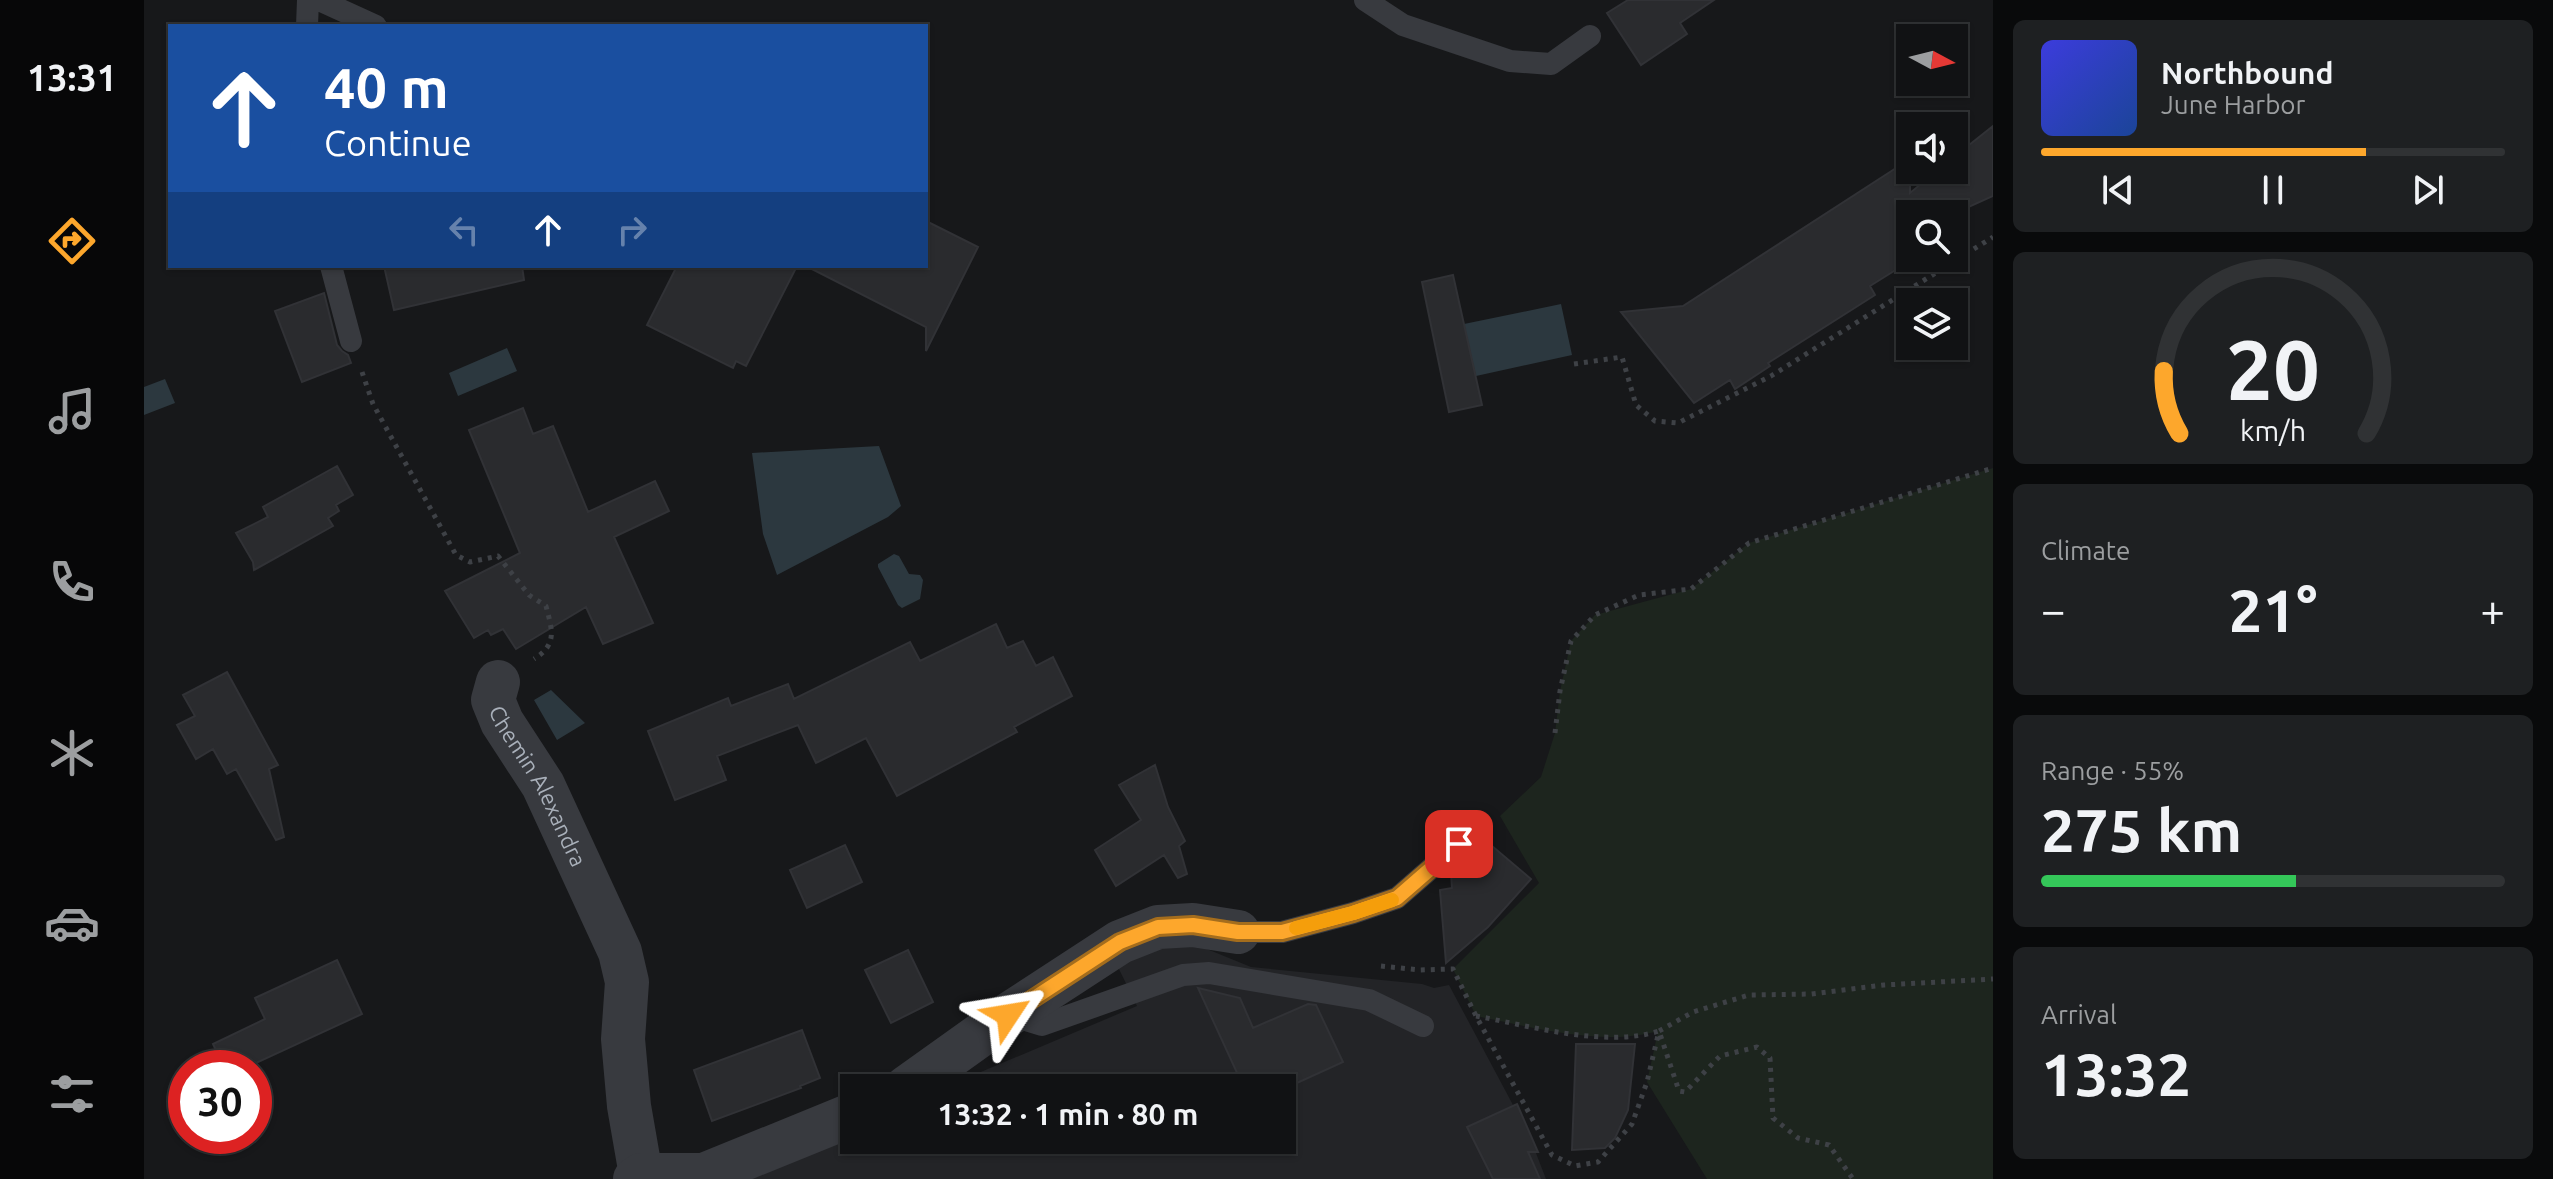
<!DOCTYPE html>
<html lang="en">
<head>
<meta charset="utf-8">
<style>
	body { margin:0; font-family:Ubuntu,sans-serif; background:#1e2022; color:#f1f3f6; height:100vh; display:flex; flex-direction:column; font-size:30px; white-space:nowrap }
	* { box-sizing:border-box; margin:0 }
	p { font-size:26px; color:#9c9ea0 }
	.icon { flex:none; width:44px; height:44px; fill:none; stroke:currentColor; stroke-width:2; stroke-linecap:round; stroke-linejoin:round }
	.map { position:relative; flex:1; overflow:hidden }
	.drawer { display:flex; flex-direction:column; gap:20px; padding:20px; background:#090a0b; width:560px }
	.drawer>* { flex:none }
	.banner { position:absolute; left:24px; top:24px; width:760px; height:244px; border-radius:0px; box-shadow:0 2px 6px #0004,0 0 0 2px #303234; background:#1a4fa0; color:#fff; overflow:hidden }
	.needle { width:52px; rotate:97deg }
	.fabs { position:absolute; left:1752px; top:24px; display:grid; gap:16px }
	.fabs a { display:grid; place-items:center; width:72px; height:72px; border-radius:0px; background:#111214; box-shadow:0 2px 6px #0004,0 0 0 2px #303234; font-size:40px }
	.speed { position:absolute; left:24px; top:1050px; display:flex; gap:16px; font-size:40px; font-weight:700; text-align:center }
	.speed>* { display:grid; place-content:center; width:104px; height:104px; border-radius:50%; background:#111214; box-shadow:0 2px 6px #0004,0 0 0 2px #303234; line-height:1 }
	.speed .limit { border:12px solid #d22; background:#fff; color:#111 }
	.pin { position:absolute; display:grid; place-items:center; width:68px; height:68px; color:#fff; margin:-34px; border-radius:16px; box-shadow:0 4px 12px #0006 }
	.me { position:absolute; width:88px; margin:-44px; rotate:57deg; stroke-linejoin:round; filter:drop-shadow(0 0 6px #0008) }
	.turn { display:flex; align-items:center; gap:28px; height:168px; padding:0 24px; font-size:36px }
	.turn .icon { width:104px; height:104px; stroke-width:2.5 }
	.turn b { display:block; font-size:56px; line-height:68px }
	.lanes { display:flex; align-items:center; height:76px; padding:0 24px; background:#0003; justify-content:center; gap:40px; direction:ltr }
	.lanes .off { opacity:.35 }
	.big { font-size:60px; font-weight:600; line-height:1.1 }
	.drawer .card { flex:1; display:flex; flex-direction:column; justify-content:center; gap:12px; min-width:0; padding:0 28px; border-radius:12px; background:#1e2022 }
	.drawer .dial { align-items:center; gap:0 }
	.dial svg { height:208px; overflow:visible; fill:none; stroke:#303234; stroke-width:7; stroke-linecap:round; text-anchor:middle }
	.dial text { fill:#f1f3f6; stroke:none }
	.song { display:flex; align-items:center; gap:24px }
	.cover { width:96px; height:96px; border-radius:12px; background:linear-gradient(135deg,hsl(240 70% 55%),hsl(220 70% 35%)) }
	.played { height:8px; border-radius:4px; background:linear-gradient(90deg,#fda72c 70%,#303234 70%) }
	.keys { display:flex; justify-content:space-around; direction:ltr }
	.heat { display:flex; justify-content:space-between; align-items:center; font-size:44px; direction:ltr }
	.charge { height:12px; border-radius:6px; background:linear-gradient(90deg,#34c759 55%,#303234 0) }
	.trip { position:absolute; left:696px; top:1074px; width:456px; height:80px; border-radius:0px; background:#111214; box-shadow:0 2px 6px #0004,0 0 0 2px #303234; font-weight:600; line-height:80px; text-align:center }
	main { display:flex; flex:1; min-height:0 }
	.dock { display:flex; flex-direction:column; width:144px; justify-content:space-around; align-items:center; background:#070708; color:#9c9ea0 }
	.dock .icon { width:56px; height:56px }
	.dock .selected { color:#fda72c }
	.dock b { font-size:36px; color:#f1f3f6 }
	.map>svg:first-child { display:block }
	.built { fill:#232427 }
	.green { fill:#1d251e }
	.water { fill:#2c383f }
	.building { fill:#2a2b2e; stroke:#313236; stroke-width:2 }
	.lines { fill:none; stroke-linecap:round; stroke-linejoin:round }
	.path { stroke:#3e4146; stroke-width:5; stroke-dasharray:4 6; stroke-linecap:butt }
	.service { stroke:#383a3f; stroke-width:22 }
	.minor { stroke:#383a3f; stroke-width:44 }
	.route-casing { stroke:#a46d1d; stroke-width:20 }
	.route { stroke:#fda72c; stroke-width:14 }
	.slow { stroke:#f59e0b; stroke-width:14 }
	.labels { text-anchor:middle; stroke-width:8; stroke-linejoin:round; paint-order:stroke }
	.street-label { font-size:22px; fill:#a9b0ba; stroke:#121315 }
</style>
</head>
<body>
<main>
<nav class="dock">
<b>13:31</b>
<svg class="icon selected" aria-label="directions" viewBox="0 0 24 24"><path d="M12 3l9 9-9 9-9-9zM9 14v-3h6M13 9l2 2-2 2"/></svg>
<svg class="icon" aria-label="music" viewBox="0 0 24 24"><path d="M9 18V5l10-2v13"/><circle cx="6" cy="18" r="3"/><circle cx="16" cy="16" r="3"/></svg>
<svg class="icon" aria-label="phone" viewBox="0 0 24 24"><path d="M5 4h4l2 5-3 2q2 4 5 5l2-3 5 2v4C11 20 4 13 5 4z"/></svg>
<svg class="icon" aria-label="climate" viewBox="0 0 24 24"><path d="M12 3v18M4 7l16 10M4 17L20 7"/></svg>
<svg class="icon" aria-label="car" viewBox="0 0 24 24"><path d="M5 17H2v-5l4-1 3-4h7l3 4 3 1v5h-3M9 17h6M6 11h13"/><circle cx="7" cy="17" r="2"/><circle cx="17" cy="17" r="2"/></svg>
<svg class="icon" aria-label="filters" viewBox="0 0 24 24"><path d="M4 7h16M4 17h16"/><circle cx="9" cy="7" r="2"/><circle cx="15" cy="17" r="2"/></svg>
</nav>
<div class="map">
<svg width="1849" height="1179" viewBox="0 0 1849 1179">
	<rect width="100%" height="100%" fill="#17181a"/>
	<path class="built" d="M1053,945L1107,967L1278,984L1290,988L1305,985L1369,1105L1373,1104L1402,1179H603L710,1129V1140H1138V1088H799L993,1006L974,967L1007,949Z"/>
	<path class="green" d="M1849,468V1179H1563L1503,1082L1514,1031C1459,1047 1388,1027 1332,1016L1309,969L1395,883L1356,816L1397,777L1411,733L1416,691L1427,641L1451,615L1547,589L1605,543Z"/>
	<path class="water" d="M1417,304L1428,355L1332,376L1320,324Z
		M363,348L373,371L314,396L305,373Z
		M21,379L31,403L0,415V387Z
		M735,446L757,506L744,517L633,575L619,534L608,453Z
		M750,554L755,556L765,574L776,575L779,580L776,599L758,608L754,605L734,567V564Z
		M407,690L441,723L413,740L390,700Z"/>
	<path class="building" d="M1484,0H1570L1536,23L1543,34L1497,65L1463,13Z
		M1849,126V196L1809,214H1766V261L1726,286L1731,295L1624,363L1626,366L1591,389L1586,380L1550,403L1477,312L1539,306L1766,159V193L1794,170H1810V157Z
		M782,221L834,247L782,351V327L662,266H782Z
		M240,266H378L380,280L250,310Z
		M533,266H653L602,366L592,361L589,368L503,325Z
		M1309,275L1338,405L1305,412L1278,282Z
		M180,293L193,345L198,351L204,355L207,363L158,382L131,311Z
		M379,408L389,434L409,426L444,512L511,481L525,511L470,537L509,623L459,644L442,607L372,649L359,629L347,635L344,630L330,638L301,591L376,553L325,430Z
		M193,466L209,495L192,505L195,511L184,518L189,526L110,570L109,562L92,533L124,517L119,507Z
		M852,624L863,648L879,641L892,666L909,657L928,696L870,727L873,732L753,796L722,738L672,763L654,725L573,756L582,780L531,800L504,731L584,698L587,706L644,684L650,699L766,642L776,661Z
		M83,672L134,765L125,769L140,837L132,840L92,769L83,774L69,749L52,759L33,725L51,716L39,695Z
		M1011,765L1024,807L1041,841L1035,846L1043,874L1034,878L1020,855L972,886L951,850L997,820L975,785Z
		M701,845L718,882L663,908L646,870Z
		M1348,846L1387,879L1344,927L1302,963L1296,890L1308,888L1307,873Z
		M764,950L789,1002L747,1023L721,970Z
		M193,960L218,1014L101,1068H80L69,1044L121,1019L111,998Z
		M1054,988L1096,998L1109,1028L1164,1004L1172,1005L1199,1062L1142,1088H1100Z
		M658,1030L676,1078L656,1086L657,1088L568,1121L550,1070Z
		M1432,1044H1491L1484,1110L1471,1138L1461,1148L1428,1150Z
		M1373,1104L1394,1152H1384L1396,1179H1349L1323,1127Z"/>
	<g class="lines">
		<path class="path" d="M1430,364L1478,357L1492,405L1511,421L1534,423L1627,376L1849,237
			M218,372L229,404L312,555L326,562L354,556L385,595L402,606C408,630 414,644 390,659
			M1411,733L1416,691L1427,641L1451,615L1495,595L1547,589L1605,543L1849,468
			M1237,966L1276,970L1309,969L1332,1016L1408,1155L1431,1166L1454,1162L1488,1124L1503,1082L1515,1031L1549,1012L1605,995L1667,994L1740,985L1849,979
			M1332,1016C1387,1026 1461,1048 1515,1031L1535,1091L1541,1092L1576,1056L1613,1047L1626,1058L1629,1118L1654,1138L1685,1145L1709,1179"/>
		<path class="service" d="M175,0L232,26
			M1221,0L1259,25L1366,61L1407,64L1446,36
			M163,26L164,0
			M187,266L207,341
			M1094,932H1138L1209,913L1253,898L1315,844
			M865,1015L898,1025L1039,975L1065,973L1225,1000L1279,1026"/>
		<g class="minor">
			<path id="s1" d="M354,682L349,700L358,722L399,785L476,952L483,982L479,1039L485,1106L497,1175"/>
			<path d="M762,1088L864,1015L976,942L1014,927L1049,925L1094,932"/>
			<path d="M491,1179L497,1175H560L710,1114"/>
		</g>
	</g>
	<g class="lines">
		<defs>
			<path id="route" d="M864,1015L976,942L1014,927L1049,925L1094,932H1138L1209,913L1253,898L1315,844"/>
		</defs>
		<use href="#route" class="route-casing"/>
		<use href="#route" class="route"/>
		<path class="slow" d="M1152,928L1209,913L1248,900"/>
	</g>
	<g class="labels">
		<g class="street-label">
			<text dy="8" stroke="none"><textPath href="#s1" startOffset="116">Chemin Alexandra</textPath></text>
		</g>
	</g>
</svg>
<div class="fabs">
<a><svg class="needle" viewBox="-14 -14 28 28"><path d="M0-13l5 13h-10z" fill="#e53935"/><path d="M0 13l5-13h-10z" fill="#9c9ea0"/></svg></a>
<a><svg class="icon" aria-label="sound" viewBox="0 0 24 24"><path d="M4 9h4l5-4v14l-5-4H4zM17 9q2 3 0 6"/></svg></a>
<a><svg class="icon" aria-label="search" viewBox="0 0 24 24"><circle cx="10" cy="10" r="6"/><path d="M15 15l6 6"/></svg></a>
<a><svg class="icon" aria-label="layers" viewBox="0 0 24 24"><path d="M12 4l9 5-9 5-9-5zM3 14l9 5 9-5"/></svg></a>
</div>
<div class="speed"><div class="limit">30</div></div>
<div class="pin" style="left:1315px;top:844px;background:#d93025"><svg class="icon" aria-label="arrive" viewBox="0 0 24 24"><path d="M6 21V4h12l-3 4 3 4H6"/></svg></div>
<svg class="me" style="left:864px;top:1015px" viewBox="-20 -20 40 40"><path d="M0-17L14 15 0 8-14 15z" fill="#fda72c" stroke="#fff" stroke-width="4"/></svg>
<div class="trip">13:32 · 1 min · 80 m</div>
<div class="banner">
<div class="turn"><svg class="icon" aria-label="ahead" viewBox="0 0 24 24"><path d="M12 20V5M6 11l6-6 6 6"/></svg><div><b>40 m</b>Continue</div></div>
<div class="lanes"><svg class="icon off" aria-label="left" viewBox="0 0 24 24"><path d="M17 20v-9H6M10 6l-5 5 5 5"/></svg><svg class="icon" aria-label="ahead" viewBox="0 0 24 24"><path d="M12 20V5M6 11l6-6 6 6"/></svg><svg class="icon off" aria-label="right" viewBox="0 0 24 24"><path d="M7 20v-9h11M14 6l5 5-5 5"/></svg></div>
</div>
</div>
<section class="drawer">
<div class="card">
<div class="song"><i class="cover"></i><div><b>Northbound</b><p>June Harbor</p></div></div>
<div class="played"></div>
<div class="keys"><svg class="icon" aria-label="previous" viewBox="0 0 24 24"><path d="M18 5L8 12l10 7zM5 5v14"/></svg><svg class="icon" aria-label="pause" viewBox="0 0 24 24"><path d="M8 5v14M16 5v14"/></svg><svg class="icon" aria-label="next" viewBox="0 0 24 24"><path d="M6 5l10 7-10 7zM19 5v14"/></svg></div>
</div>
<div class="card dial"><svg viewBox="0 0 100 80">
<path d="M14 69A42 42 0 1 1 86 69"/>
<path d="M14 69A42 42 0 0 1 8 45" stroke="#fda72c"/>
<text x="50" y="56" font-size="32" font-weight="700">20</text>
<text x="50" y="72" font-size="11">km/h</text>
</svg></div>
<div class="card"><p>Climate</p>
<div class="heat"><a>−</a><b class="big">21°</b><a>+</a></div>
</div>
<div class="card"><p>Range · 55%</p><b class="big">275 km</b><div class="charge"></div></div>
<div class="card"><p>Arrival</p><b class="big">13:32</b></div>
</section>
</main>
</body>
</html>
